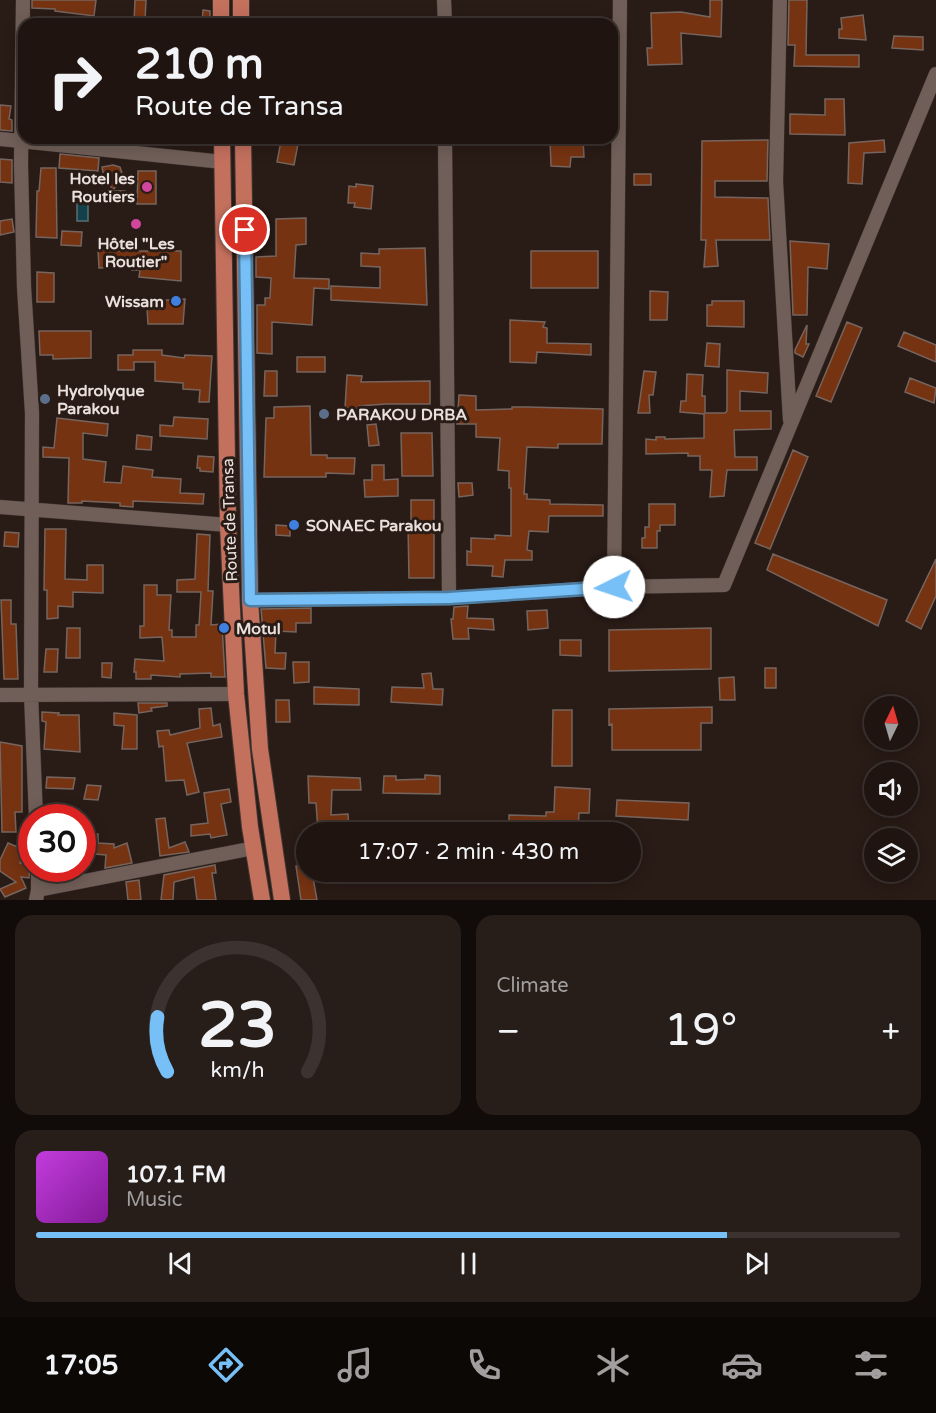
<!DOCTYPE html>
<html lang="en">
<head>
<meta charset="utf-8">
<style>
	body { margin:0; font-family:"Varela Round",sans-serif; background:#271d19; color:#f1f3f6; height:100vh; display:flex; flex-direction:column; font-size:22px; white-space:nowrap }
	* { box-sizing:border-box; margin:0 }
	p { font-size:20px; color:#a19e9f }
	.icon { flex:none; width:33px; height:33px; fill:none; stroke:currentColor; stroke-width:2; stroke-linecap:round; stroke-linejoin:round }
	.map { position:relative; height:900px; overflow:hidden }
	.panel { display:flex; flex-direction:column; gap:15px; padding:15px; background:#110b09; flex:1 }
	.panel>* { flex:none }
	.top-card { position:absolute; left:18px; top:18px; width:600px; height:126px; border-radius:18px; box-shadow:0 3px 15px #0003,0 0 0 2px #3c3330; background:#1f1410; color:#f1f3f6; overflow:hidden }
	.needle { width:39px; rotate:5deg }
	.tools { position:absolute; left:864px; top:696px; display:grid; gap:12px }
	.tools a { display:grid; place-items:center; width:54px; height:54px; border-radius:50%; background:#1f1410; box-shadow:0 3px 15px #0003,0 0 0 2px #3c3330; font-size:30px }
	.speed { position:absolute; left:18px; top:804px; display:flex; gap:12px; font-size:30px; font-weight:700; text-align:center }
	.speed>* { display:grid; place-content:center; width:78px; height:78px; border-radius:50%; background:#1f1410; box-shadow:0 3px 15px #0003,0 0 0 2px #3c3330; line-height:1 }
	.speed .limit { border:9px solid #d22; background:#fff; color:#111 }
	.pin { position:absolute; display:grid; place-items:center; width:51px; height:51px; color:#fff; margin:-26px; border:3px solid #fff; border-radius:50%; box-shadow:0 2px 6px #0007 }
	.me { position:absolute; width:66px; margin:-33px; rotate:266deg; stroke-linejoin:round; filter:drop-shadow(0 0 4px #0008) }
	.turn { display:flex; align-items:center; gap:21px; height:126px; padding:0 18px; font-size:27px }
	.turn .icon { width:78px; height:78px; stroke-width:2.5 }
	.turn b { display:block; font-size:42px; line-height:51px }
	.big { font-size:45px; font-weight:600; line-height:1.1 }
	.panel .widget { flex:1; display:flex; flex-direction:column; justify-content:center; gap:9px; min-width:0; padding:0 21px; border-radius:18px; background:#271d19 }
	.panel .dial { align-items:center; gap:0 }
	.dial svg { height:156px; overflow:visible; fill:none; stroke:#3c3330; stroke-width:7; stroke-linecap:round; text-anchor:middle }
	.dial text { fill:#f1f3f6; stroke:none }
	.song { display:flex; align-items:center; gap:18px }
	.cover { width:72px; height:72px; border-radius:9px; background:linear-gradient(135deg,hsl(290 70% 55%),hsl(290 70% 35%)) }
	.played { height:6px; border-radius:3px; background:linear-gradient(90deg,#76c0f7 80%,#3c3330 80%) }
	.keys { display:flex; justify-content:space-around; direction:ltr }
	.heat { display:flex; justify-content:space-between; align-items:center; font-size:33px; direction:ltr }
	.panel .tiles { flex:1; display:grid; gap:15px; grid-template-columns:1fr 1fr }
	.widget:last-child { grid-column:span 2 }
	.trip { position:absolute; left:296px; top:822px; width:345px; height:60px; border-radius:30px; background:#1f1410; box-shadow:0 3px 15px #0003,0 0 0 2px #3c3330; font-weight:600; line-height:60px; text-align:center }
	.dock { display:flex; height:96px; justify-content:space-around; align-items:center; background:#0c0806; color:#a19e9f }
	.dock .icon { width:42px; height:42px }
	.dock .current { color:#76c0f7 }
	.dock b { font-size:27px; color:#f1f3f6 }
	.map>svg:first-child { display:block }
	.water { fill:#13404b; stroke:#547076; stroke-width:1.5 }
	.building { fill:#753312; stroke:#76655e; stroke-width:1.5 }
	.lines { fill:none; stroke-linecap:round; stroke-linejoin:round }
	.minor-casing { stroke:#413633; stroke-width:15 }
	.primary-casing { stroke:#413633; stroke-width:18 }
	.minor { stroke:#705f58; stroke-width:14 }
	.primary { stroke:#c3705d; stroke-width:16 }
	.route-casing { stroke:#4d7da1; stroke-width:15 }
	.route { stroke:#76c0f7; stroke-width:10 }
	.hotel-dot { fill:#d1479c; stroke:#291b16; stroke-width:2 }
	.shop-dot { fill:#3f7fe0; stroke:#291b16; stroke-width:2 }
	.service-dot { fill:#5c6f8a; stroke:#291b16; stroke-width:2 }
	.labels { text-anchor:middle; stroke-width:6; stroke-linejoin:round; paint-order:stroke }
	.poi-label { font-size:16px; font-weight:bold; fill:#eae0dc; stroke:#291b16; text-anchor:start }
	.street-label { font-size:16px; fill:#eae0dc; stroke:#291b16 }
</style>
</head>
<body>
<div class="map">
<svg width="936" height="900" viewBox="0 0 936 900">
	<rect width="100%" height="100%" fill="#291b16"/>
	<path class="water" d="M77,199H88V221H77Z"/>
	<path class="building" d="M32,0H96L94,16L55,11V9L32,8Z
		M135,0H146L145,22L134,21Z
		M710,0H722L721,37L681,33L682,64L648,65L647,48H652L651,13L681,12L710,17Z
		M789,0H807L806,55H859V67L794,66L795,45H788Z
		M203,10L210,11V24H202Z
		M863,15L866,40L839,38V29H842L841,18Z
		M894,36L923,37V50L892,48Z
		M825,99H844L845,135L790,134V114L825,115Z
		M0,105L11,106L9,119L12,120V131L0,130Z
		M583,139L584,157H571L570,167L551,166L550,140Z
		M768,140L767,181H715V197L768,198L770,240H716L718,266L704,267L706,240H701L702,141Z
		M884,140L885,152L864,153L862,184L848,183L849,143Z
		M281,141L298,144L294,165L277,162Z
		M60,154L99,158L98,171L59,168Z
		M0,159L12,160V183L0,182Z
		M113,165L120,167L123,176L113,190L104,178L102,167Z
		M41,168H56L57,238L36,237L37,191H39Z
		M138,171H156V204H137Z
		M634,174H651V185H634Z
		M356,184L373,186L371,209L354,207L355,203H348L349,186L356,187Z
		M103,191H125L128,203H103Z
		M306,218V244L296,245L294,278L329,279V289L314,288L312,325L272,322V354L257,353V305H265V298H270L271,278L256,277V257L276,256V219Z
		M12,219L14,232L0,235V221Z
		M62,231L82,232L81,246L61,245Z
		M790,241L829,244L827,269L808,267L807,315H793Z
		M117,248L118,251H181V281L139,277L140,270H132V266L99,268L98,249Z
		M425,248L427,305L331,300V286L380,288V267L361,266V253L379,254V249Z
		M531,251H598V288H531Z
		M37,272L54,273V302H37Z
		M650,291L668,292L667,320H650Z
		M185,299L183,324H148L147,308H153V301Z
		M712,301H744V327L707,326V305H712Z
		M510,320L545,322L543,327L547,328V343L591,344V355L537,352L536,363L510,362Z
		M847,322L862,328L831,402L816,396Z
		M807,325L806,344H809L803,357L795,353V350Z
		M39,331H91V358L53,359V355H40Z
		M904,332L936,345V362L898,346Z
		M707,343L720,344L719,367L705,366Z
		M133,350H162V355L184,358L185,355L212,356L209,402H199L200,390L183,389V383L155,381V362H134V370H118V355H133Z
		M297,357H325V372H297Z
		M727,370L768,373L767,393L740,391V411H771V429L734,430L735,457H757V470H727L724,496L710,497L712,470H700V456H688V453L646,454V439L656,440V437H665V439L704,438V414L680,412L681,401H686L687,374L703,375L702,396H705V413H725L727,411Z
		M265,371H277V396H264Z
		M644,371L656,372L653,395H649L650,413H638Z
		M347,375L362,376L361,382L430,381V404H386L359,406V409L345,408Z
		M910,378L936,388L934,403L905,392Z
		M459,395L476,396V410L512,409V407H528L603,409L602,444H558V448L527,447L524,494H527V499L550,500V504L603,505V516H549L548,532L529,531L527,550L532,551V560H505L503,577L492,576L493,566L467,565V551L471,552V538L495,539V535L511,536V488H509V471L498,470L500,438L476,437V424H457Z
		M310,406L311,455H327V458H355L354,474L326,473V477H264L266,418H274V407Z
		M174,417L208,419L207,439L160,436V425L173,426Z
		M57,418L108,424L107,436L83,433V459L106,462L104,482L121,483L123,466L153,470L152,477L181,479L180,493L204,494L203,504L133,501V507L120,506V503L82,501V503H68L69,458L43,457V447L54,448Z
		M376,424L379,445L369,446L367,425Z
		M401,433H432L433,476H402Z
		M137,435L152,437L151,450L136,449Z
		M793,450L808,457L770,549L755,543Z
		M198,456L214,457L213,472L200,471V468H197Z
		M372,465H384V480L398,479V496L365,497L364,480H372Z
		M458,483H472L473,495L459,497Z
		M411,500H434V578H409L408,526H411Z
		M649,504H675V525H660V531H657V548H642V538H645V527H649Z
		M276,525L290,526V536L276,535Z
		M45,529H66L65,579L87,580V565H103V593L73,592V607L58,606V618L47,619V590H44Z
		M5,532L19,533L18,547L4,546Z
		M197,534L210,535L208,591H213L211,625L222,624L225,677H211V673L180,674V677L151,675V679H136V672H134L135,659L164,661L162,637L140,638V626H144V585H157V595H171L169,630H172V637H196V625H199L201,592H177V580L195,579Z
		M773,554L887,600L878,626L767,570Z
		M936,559V596L921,629L906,621Z
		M1,600H11V624H16L18,679H4Z
		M468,606L467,618L493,619L494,630L468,628L469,639H453L451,619H453L454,607Z
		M311,608V623H296V632L276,631L275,653H286L285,669L266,668L261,609Z
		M547,610L548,628L528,630L527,611Z
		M67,628H80V658H66Z
		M711,628V669L609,671V630Z
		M560,640H581V656L560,655Z
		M46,649H58L57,672H44Z
		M293,662H309V682L294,683Z
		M102,663H112L111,678L102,677Z
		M765,668H776V688H765Z
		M431,673L433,689H443L442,705L391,702L392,687L424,688L422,674Z
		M734,677L735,700H720L719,678Z
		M314,687L359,689V705L314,704Z
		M276,700H289L290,722H276Z
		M138,703H167V706L151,708L152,711L139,713Z
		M712,707V723H701V750H612V724L609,725V709Z
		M211,708L213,726L220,724L222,737L187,743L199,792L187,795L184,780L166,781L163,746L159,747L157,731L169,730L170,735L200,728L199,709Z
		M553,710H572V766H552Z
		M42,712L59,713L58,715H79L80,752L44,749L46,722L42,721Z
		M114,713L137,715V749H122L124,726L114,725Z
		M0,742L22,746V812H15L16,832H2Z
		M425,775L440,776V794L383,793L384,776H396V780L425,779Z
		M308,776L360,778L361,790H332L331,815L348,814L349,832H318L316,803H309Z
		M47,777L75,778L73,789L46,788Z
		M87,785L101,786L98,800L84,799Z
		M555,787L590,789L589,813H579L578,832H509V815L546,816V812H554Z
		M229,789L231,802L221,804L227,835L211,838L210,834L191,836V825L208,823L204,793Z
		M617,800L689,803L688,820L616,816Z
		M47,808H63V818H47Z
		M165,818L169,848L185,842L189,852L160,856L156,819Z
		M98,834V843L114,844V848L127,843L132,863L105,868L106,855L82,853V835Z
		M8,843L25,850L20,863L30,864L29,878L21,877L26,888L5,897L0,889L16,882L0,871V860Z
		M306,864V872H312L317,900H301L296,866Z
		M215,865L216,873H212L216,900H197L194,877L174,882L173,900H161L164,875Z
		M56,868H65V876L47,877V870Z
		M139,880L141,900H128L126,882Z"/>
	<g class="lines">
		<defs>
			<path id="minor" d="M23,0L21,165L24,287L32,413L31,694L36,818
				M444,0L445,24
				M780,0L776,182L790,420
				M445,138L449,598
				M0,139L223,162
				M0,507L228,525
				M614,587L620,0
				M250,600L449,598L614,587L724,585L936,74
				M0,695L236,694
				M38,890L254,848
				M36,900L38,890V868"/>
			<path id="primary" d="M221,0V24
				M241,0V24
				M222,138L228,525L236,694L250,827L262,900
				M243,138L250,600L260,749L282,900"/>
		</defs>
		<use href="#minor" class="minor-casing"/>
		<use href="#primary" class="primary-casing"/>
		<use href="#minor" class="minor"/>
		<use href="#primary" class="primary"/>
	</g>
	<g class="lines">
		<defs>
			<path id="route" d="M245,230L250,600L449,598L614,587"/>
		</defs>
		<use href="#route" class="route-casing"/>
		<use href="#route" class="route"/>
	</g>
	<g class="hotel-dot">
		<circle cx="147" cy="187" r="6"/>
		<circle cx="136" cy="224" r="6"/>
	</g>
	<g class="shop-dot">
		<circle cx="176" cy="301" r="6"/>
		<circle cx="294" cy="525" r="6"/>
		<circle cx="224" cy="628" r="6"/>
	</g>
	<g class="service-dot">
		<circle cx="45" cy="399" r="6"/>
		<circle cx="324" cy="414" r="6"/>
	</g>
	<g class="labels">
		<g class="poi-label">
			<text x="135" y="184" text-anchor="end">Hotel les<tspan x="135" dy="18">Routiers</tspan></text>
			<text x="136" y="249" text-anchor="middle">Hôtel "Les<tspan x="136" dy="18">Routier"</tspan></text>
			<text x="164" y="307" text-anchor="end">Wissam</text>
			<text x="57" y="396">Hydrolyque<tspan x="57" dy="18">Parakou</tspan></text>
			<text x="336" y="420">PARAKOU DRBA</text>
			<text x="306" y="531">SONAEC Parakou</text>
			<text x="236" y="634">Motul</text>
		</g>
		<g class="street-label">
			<text transform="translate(229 520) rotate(-92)" y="6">Route de Transa</text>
		</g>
	</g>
</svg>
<div class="tools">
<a><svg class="needle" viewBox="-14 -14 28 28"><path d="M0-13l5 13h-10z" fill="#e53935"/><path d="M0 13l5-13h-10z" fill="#a19e9f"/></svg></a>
<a><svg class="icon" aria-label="sound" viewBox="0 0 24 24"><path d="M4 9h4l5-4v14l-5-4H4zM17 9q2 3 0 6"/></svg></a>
<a><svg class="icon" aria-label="layers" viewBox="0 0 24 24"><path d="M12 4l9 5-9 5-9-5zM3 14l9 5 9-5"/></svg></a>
</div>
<div class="speed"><div class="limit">30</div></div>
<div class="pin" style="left:245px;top:230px;background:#d93025"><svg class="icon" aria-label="arrive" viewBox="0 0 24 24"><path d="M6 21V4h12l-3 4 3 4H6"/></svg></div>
<svg class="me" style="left:614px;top:587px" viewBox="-20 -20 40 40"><circle r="19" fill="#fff"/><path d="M0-13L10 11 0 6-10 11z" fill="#76c0f7"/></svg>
<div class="trip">17:07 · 2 min · 430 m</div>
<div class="top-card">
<div class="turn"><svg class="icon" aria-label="right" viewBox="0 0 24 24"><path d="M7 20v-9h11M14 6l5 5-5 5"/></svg><div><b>210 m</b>Route de Transa</div></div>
</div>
</div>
<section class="panel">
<div class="tiles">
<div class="widget dial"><svg viewBox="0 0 100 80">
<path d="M14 69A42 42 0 1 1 86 69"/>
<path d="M14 69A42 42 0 0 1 9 41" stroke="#76c0f7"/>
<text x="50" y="56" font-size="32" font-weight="700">23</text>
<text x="50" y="72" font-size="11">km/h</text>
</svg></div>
<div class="widget"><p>Climate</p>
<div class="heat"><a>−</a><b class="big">19°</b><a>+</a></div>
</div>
<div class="widget">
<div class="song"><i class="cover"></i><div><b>107.1 FM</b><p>Music</p></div></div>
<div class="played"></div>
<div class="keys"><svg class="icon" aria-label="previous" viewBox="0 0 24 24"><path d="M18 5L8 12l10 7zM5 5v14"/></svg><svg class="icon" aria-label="pause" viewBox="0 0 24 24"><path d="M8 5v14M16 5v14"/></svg><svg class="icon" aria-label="next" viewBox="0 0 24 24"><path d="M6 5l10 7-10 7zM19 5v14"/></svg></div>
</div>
</div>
</section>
<nav class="dock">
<b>17:05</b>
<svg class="icon current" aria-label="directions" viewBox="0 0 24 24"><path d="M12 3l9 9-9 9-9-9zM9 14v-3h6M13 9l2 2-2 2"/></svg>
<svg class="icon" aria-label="music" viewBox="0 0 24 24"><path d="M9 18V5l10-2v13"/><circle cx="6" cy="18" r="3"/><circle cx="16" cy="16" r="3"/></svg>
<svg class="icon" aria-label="phone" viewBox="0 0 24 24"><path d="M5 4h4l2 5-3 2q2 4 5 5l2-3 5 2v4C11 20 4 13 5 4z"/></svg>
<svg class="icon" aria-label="climate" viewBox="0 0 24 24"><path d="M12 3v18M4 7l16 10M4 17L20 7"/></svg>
<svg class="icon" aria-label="car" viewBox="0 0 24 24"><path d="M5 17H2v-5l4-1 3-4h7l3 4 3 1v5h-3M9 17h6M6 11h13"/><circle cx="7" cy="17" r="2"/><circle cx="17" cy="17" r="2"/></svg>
<svg class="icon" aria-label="filters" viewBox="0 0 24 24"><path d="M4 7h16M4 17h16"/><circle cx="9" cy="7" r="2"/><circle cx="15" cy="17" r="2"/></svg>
</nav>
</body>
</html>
